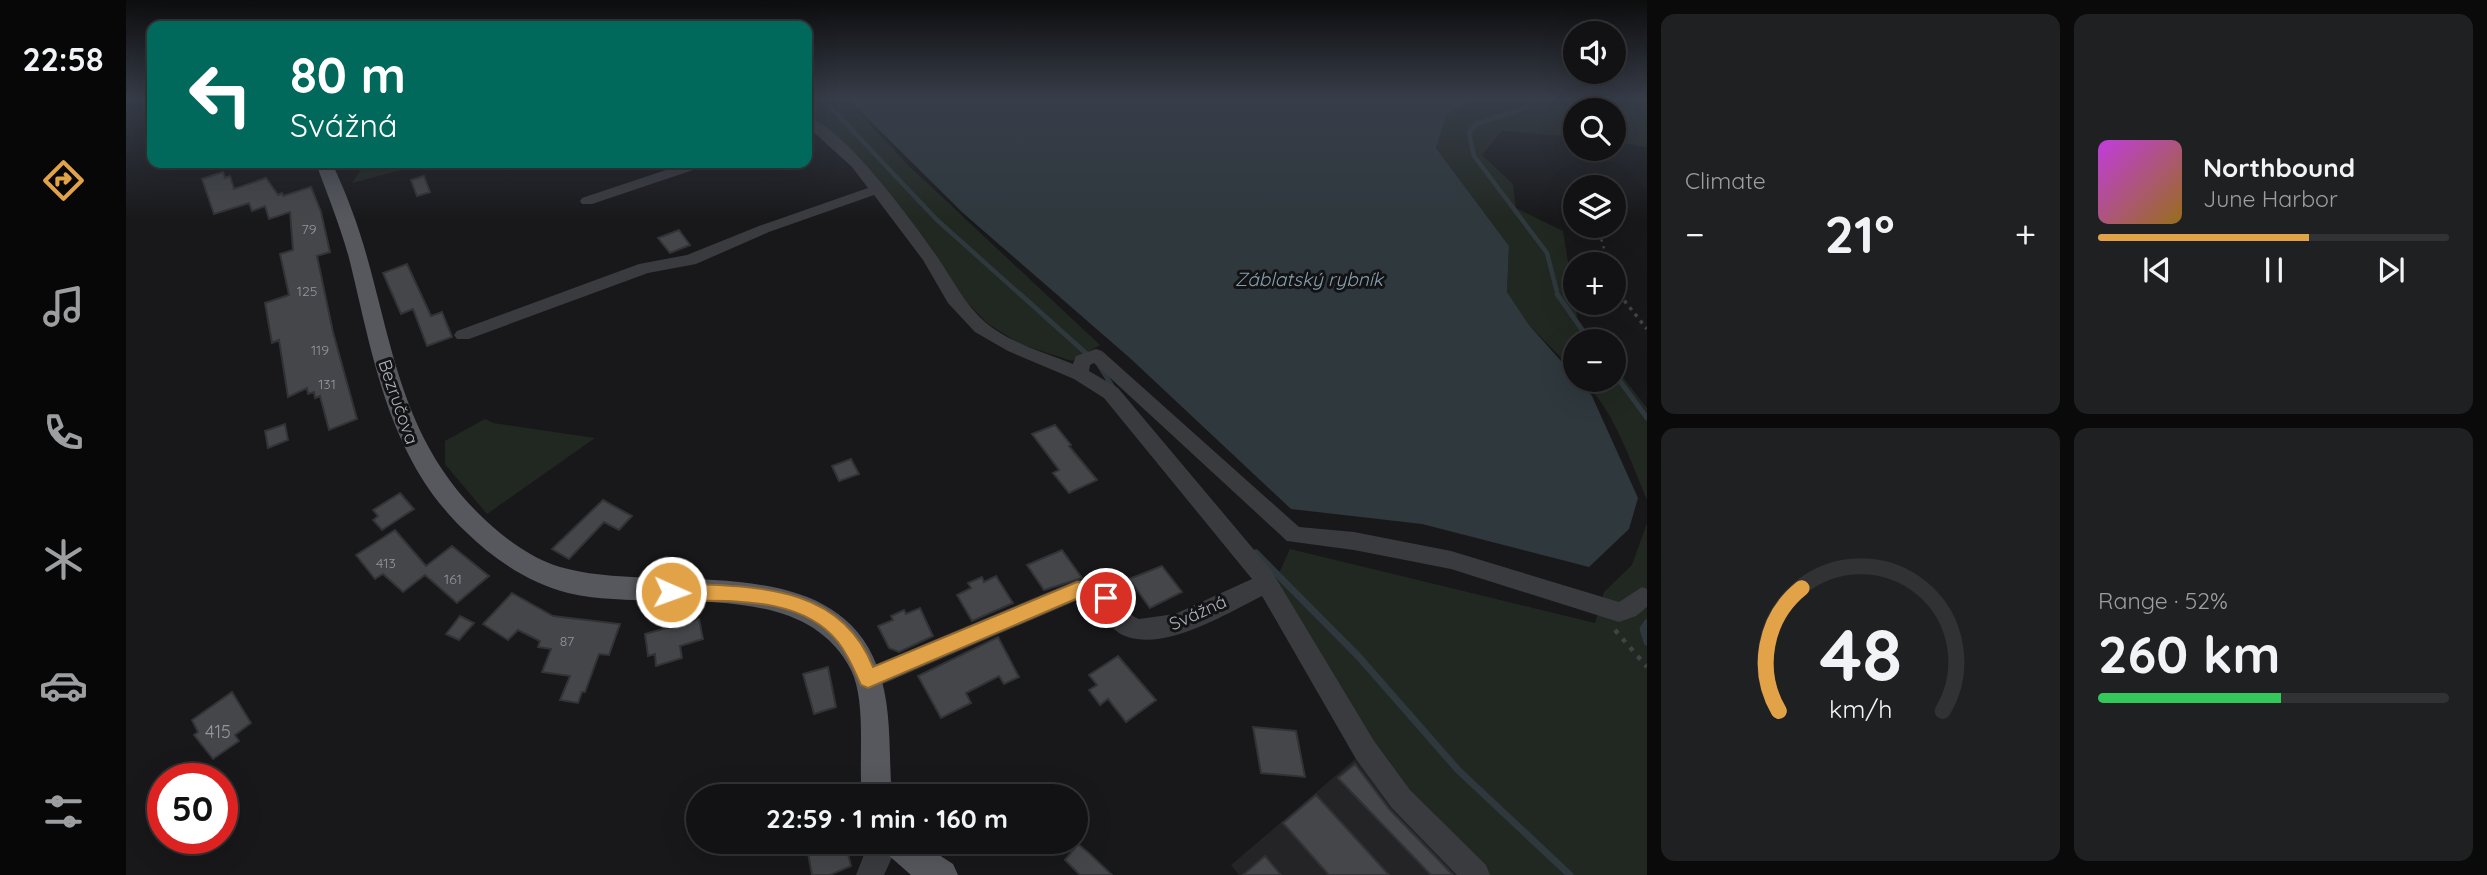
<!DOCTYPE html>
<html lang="en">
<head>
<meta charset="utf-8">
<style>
	body { margin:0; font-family:Quicksand,sans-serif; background:#1f2022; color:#f1f3f6; height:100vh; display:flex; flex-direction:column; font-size:26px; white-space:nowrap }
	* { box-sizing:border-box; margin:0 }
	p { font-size:23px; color:#9c9ea0 }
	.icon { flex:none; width:38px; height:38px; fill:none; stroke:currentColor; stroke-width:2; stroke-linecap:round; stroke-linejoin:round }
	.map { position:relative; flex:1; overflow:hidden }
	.drawer { display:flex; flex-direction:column; gap:14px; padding:14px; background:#0a0a0b; width:840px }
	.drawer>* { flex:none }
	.top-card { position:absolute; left:21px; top:21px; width:665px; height:147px; border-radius:14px; box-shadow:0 7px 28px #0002,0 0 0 2px #313234; background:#00695c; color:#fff; overflow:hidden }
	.tools { position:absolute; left:1437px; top:21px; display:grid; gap:14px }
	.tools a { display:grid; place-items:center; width:63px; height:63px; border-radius:50%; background:#121214; box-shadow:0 7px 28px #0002,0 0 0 2px #313234; font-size:35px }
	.speed { position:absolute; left:21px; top:763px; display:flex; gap:14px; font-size:35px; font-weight:700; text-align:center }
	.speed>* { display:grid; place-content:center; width:91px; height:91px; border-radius:50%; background:#121214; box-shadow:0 7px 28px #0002,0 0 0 2px #313234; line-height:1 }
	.speed .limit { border:10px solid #d22; background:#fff; color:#111 }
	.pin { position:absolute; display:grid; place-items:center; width:60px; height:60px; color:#fff; margin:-30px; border:4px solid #fff; border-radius:50%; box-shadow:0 2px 7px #0007 }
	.me { position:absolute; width:77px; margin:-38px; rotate:92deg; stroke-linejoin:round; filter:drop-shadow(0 0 5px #0008) }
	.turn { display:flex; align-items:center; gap:24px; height:147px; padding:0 28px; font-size:32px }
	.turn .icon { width:91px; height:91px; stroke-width:2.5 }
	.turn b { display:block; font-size:49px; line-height:60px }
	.big { font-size:52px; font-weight:700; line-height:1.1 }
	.drawer .tile { flex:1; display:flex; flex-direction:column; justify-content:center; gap:10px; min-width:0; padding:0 24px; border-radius:14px; background:#1f2022 }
	.drawer .dial { align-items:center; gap:0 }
	.dial svg { height:182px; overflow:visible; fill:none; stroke:#313234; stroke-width:7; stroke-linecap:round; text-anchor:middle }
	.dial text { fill:#f1f3f6; stroke:none }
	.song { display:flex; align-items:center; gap:21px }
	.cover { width:84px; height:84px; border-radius:10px; background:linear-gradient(135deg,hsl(290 70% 55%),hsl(40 70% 35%)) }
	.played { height:7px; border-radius:4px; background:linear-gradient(90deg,#e2a348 60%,#313234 60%) }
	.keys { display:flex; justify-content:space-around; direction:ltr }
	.heat { display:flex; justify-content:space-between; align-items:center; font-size:38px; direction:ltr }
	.charge { height:10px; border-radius:5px; background:linear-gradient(90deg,#34c759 52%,#313234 0) }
	.drawer .tiles { flex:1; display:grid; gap:14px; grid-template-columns:repeat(2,1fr) }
	.trip { position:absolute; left:560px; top:784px; width:402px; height:70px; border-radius:35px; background:#121214; box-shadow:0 7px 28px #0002,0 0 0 2px #313234; font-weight:700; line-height:70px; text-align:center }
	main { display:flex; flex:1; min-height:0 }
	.menu { display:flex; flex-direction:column; width:126px; justify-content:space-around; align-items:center; background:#070708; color:#9c9ea0 }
	.menu .icon { width:49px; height:49px }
	.menu .on { color:#e2a348 }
	.menu b { font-size:32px; color:#f1f3f6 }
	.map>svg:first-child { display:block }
	.built { fill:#242427 }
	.green { fill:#212821 }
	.water { fill:#2f383d }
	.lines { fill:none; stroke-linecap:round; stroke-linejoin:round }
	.stream-far2 { stroke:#2f383d; stroke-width:4.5 }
	.stream-far1 { stroke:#2f383d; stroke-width:5 }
	.stream { stroke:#2f383d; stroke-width:7 }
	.building { fill:#45464a; stroke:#323336; stroke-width:2 }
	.path-far2 { stroke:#404246; stroke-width:2.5; stroke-dasharray:2.5 4.5; stroke-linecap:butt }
	.path-far1 { stroke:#404246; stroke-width:3.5; stroke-dasharray:3.5 5; stroke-linecap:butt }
	.path { stroke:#404246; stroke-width:4.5; stroke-dasharray:4.5 7; stroke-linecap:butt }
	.minor { fill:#3a3b3f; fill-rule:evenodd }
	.major { fill:#56585d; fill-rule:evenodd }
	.route { fill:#e2a348; stroke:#936a2f; stroke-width:2 }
	.labels { text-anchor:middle; stroke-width:6; stroke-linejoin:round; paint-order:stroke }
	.number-label { font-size:14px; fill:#92969d }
	.street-label { font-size:18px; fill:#acb1b9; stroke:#131315 }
	.near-number-label { font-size:18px; fill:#92969d }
	.water-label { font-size:19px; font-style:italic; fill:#86a0b0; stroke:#131315 }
</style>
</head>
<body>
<main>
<nav class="menu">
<b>22:58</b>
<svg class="icon on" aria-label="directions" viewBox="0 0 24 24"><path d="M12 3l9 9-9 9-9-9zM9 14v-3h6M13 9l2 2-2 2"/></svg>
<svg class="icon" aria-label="music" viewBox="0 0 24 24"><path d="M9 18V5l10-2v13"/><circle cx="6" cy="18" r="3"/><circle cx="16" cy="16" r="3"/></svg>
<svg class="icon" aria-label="phone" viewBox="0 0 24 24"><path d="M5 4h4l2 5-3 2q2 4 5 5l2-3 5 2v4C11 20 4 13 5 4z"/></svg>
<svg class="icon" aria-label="climate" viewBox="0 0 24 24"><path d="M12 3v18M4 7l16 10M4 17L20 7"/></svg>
<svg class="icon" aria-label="car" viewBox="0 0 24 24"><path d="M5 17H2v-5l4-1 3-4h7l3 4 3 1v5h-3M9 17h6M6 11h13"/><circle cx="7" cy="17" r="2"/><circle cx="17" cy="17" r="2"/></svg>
<svg class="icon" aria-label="filters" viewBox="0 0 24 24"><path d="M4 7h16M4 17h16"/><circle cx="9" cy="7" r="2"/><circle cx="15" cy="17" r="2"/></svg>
</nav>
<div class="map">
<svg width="1521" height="875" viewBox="0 0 1521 875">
	<rect width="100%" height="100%" fill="#18181a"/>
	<path class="built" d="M1229,759L1350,875H1113L1105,865Z"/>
	<path class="green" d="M681,98H719L784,167L974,345L946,361L894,344L861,323L835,296L691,124L681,119Z
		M1350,98H1521V147L1488,142V110H1449V137L1376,131L1356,155L1387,184L1390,208L1437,231L1452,323L1467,341H1449V372L1403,325L1381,292L1383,246L1310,148L1321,114Z
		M240,163H302L226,183Z
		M1488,366L1521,408V500C1504,460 1488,411 1457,380H1488Z
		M359,419L367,423L469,438L361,514L319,464V441Z
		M1521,523V875H1363L1275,788L1150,580L1164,549L1469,623L1478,592L1506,565Z"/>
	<path class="water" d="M721,98H1350L1321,114L1310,148L1383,246L1381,292L1403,325L1466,396L1512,498L1503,529L1463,567L1296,524L1165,509L1005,359L837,213Z"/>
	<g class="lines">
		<path class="stream-far2" d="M696,98L810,219L896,296
			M1411,98L1396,109L1350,124L1343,133L1348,156L1421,253L1432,296"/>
		<path class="stream-far1" d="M894,294L963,356
			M1431,294L1464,341
			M973,365L988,389
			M1488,373L1521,418"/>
		<path class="stream" d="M1130,553L1233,657L1332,770L1444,875
			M1521,623L1517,629L1521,642"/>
	</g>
	<path class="building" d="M97,172L99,178L104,176L108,189L140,178L152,195L156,193L157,196L185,187L195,212L204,252L191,256L207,332L231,419L203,430L194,396L189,398L188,392L182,394L181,388L162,397L153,340L146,343L139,303L163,295L154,254L167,250L164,212L143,219L139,206L126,211L123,203L88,214L76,179Z
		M298,176L304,192L291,196L285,180Z
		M553,230L564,245L544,253L532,238Z
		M281,264L305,316L316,312L326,337L301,346L287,309L275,314L257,273Z
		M159,424L162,440L142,448L139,431Z
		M929,425L945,445L943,446L971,480L943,493L927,473L933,470L906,434Z
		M725,459L733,474L713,481L706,466Z
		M274,493L288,509L256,530L247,520L252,516L247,510Z
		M477,500L506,516L493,530L478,522L443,559L426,549Z
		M269,530L300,566L326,546L363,576L331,603L299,575L277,592L257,574L249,579L230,555Z
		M936,550L956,578L918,590L901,565Z
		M1036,566L1056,592L1024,608L1003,579Z
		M870,576L887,603L846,621L831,595L845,588L842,583L856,577L858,582Z
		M386,593L427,616L494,624L483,655L473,654L459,692H456L452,703L434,700L444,676L416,672L425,649L412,647L414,641L392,630L382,640L357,624Z
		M794,608L807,636L773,652L763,648L752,626L767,620L765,616L778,610L780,614Z
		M334,616L348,623L333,640L320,634Z
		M573,619L577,639L554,646L556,658L530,666L529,654L522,656L519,634Z
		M872,637L893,677L878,684L873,676L840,693L845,703L815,718L792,676Z
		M992,656L1030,700L1000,722L982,699L974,705L963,690L971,685L963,675Z
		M702,667L710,707L688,714L677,674Z
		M106,692L125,723L109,735L113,741L87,759L68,735L72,732L66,720Z
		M1127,727L1170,731L1179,777L1135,773Z
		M1229,764L1264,810L1327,875H1305L1212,778Z
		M1190,795L1202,808L1263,875H1203L1157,823Z
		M680,842H719L725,866L704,875H686Z
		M952,844L964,854L986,875H954L939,860Z
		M1139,856L1155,875H1117Z"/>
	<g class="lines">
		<path class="path-far2" d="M1471,226L1483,264
			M1488,277L1493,296"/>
		<path class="path-far1" d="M1493,294L1521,329"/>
		<path class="path" d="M1489,630L1521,667"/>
		<path class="minor" d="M681,117C718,127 787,222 810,255C826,278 838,304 860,323C884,343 918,352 947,364L950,356L970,349L976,351L1173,527L1228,532L1325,551L1493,602L1516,587L1521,589V607L1510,616L1493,622L1325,569L1228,550L1161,541L968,363L964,365L963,371L992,388L1145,570L1248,741L1284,790L1360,865L1364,875H1331L1266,808L1230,759L1136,596C1100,614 1032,656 993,633C982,626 977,612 969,603L952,600L750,687L742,690L734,687L730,679L734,671L951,580C999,583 984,606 1013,619L1049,614L1126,579L978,398L948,379L882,351L849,332L822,303L797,260L748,195L643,232L570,264L522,273L343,339H331L328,335L331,331L513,264L561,255L633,226L742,188L726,167L681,126Z
			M561,163H581L579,166L466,204H456L454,201L456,198Z
			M743,842H773L758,875H730Z"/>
		<path class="major" d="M190,163H206C220,193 232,224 241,257C268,353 278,439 353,514C376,537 409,562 442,569C537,593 706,548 751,666C767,707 762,753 766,796H736C732,759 741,703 725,670C676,573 530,614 442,593C403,583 367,559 339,531C262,458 247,355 223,258C214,225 201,194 190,163Z
			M755,842H793L827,864L832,875H785L760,853Z"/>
	</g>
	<linearGradient id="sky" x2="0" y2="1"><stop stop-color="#0d0d0e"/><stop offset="0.45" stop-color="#373d49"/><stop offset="1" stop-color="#373d49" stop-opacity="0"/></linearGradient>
	<rect width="1521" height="220" fill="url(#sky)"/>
	<path class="route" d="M951,582C967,582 981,582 989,598L986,604L980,607L966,598H952L742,688L735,685C728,670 723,656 712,642C674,594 599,602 545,600L538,597L535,592L538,586L545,583C622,587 713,581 747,667Z"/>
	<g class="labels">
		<g class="number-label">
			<text x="183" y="234">79</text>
			<text x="181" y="296">125</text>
			<text x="194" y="355">119</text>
			<text x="201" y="389">131</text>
			<text x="260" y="568">413</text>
			<text x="327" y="584">161</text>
			<text x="441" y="646">87</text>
		</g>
		<g class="street-label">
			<text transform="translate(272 402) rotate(71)" y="6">Bezručova</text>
			<text transform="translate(1072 613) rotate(-24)" y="6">Svážná</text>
		</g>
		<g class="near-number-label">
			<text x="92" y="738">415</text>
		</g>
		<g class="water-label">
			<text x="1183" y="286">Záblatský rybník</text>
		</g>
	</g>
</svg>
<div class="tools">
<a><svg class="icon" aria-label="sound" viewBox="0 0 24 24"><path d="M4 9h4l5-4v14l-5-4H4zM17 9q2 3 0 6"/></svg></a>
<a><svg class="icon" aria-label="search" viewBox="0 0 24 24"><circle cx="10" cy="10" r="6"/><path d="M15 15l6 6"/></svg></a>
<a><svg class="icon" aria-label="layers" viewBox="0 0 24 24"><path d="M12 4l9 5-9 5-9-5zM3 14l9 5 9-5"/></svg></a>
<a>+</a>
<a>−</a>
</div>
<div class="speed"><div class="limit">50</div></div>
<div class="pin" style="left:980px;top:598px;background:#d93025"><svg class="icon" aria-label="arrive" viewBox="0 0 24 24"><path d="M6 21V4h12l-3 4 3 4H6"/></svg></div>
<svg class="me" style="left:545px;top:592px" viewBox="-20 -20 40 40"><circle r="17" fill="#e2a348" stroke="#fff" stroke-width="3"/><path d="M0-11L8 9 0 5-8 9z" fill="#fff"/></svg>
<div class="trip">22:59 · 1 min · 160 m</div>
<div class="top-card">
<div class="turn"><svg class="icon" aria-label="left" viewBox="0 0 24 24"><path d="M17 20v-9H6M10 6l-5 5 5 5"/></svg><div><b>80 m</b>Svážná</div></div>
</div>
</div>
<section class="drawer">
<div class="tiles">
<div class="tile"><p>Climate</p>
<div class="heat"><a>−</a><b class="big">21°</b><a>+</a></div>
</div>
<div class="tile">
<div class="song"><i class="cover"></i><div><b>Northbound</b><p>June Harbor</p></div></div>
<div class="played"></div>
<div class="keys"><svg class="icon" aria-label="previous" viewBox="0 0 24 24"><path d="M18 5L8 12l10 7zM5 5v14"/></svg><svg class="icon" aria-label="pause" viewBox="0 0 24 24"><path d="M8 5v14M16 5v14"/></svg><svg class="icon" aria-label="next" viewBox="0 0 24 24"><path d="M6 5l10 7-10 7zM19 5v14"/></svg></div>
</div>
<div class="tile dial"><svg viewBox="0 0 100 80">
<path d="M14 69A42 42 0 1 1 86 69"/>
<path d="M14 69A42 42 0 0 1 24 15" stroke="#e2a348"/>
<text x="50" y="56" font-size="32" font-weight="700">48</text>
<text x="50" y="72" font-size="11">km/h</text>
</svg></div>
<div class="tile"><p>Range · 52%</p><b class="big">260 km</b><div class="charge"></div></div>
</div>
</section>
</main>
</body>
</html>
